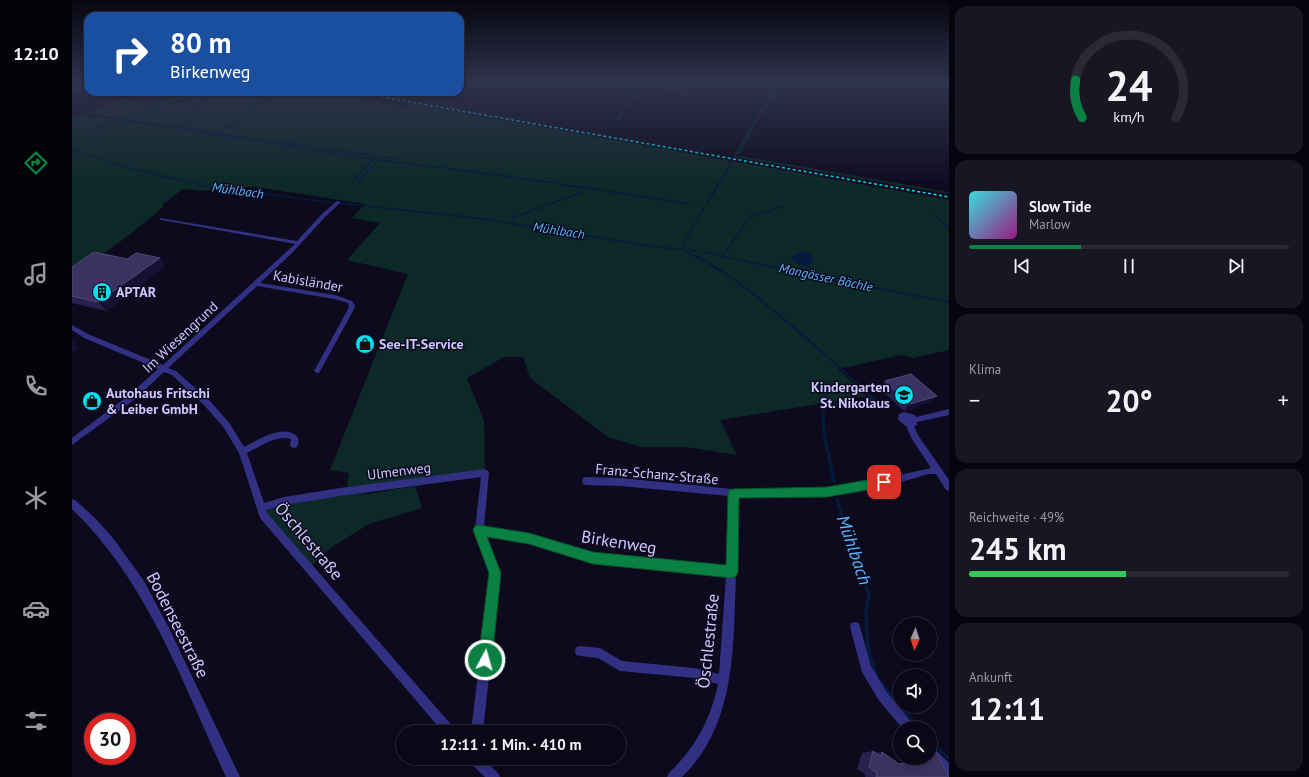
<!DOCTYPE html>
<html lang="de">
<head>
<meta charset="utf-8">
<style>
	body { margin:0; font-family:"PT Sans",sans-serif; background:#181623; color:#f1f3f6; height:100vh; display:flex; flex-direction:column; font-size:15px; white-space:nowrap }
	* { box-sizing:border-box; margin:0 }
	p { font-size:13px; color:#999aa1 }
	.icon { flex:none; width:22px; height:22px; fill:none; stroke:currentColor; stroke-width:2; stroke-linecap:round; stroke-linejoin:round }
	.map { position:relative; flex:1; overflow:hidden }
	.panel { display:flex; flex-direction:column; gap:6px; padding:6px; background:#06040c; width:360px }
	.panel>* { flex:none }
	.top-card { position:absolute; left:12px; top:12px; width:380px; height:84px; border-radius:12px; box-shadow:0 2px 10px #0003,0 0 0 1px #2a2935; background:#1a4fa0; color:#fff; overflow:hidden }
	.needle { width:26px; rotate:183deg }
	.controls { position:absolute; left:821px; top:617px; display:grid; gap:8px }
	.controls a { display:grid; place-items:center; width:44px; height:44px; border-radius:50%; background:#0a0816; box-shadow:0 2px 10px #0003,0 0 0 1px #2a2935; font-size:20px }
	.speed { position:absolute; left:12px; top:713px; display:flex; gap:8px; font-size:20px; font-weight:700; text-align:center }
	.speed>* { display:grid; place-content:center; width:52px; height:52px; border-radius:50%; background:#0a0816; box-shadow:0 2px 10px #0003,0 0 0 1px #2a2935; line-height:1 }
	.speed .limit { border:6px solid #d22; background:#fff; color:#111 }
	.pin { position:absolute; display:grid; place-items:center; width:34px; height:34px; color:#fff; margin:-17px; border-radius:8px; box-shadow:0 2px 6px #0006 }
	.me { position:absolute; width:44px; margin:-22px; rotate:6deg; stroke-linejoin:round; filter:drop-shadow(0 0 3px #0008) }
	.turn { display:flex; align-items:center; gap:14px; height:84px; padding:0 20px; font-size:18px }
	.turn .icon { width:52px; height:52px; stroke-width:2.5 }
	.turn b { display:block; font-size:28px; line-height:34px }
	.big { font-size:30px; font-weight:700; line-height:1.1 }
	.panel .tile { flex:1; display:flex; flex-direction:column; justify-content:center; gap:6px; min-width:0; padding:0 14px; border-radius:12px; background:#181623 }
	.panel .dial { align-items:center; gap:0 }
	.dial svg { height:104px; overflow:visible; fill:none; stroke:#2a2935; stroke-width:7; stroke-linecap:round; text-anchor:middle }
	.dial text { fill:#f1f3f6; stroke:none }
	.song { display:flex; align-items:center; gap:12px }
	.cover { width:48px; height:48px; border-radius:6px; background:linear-gradient(135deg,hsl(180 70% 55%),hsl(310 70% 35%)) }
	.played { height:4px; border-radius:2px; background:linear-gradient(90deg,#0b8043 35%,#2a2935 35%) }
	.keys { display:flex; justify-content:space-around; direction:ltr }
	.heat { display:flex; justify-content:space-between; align-items:center; font-size:22px; direction:ltr }
	.charge { height:6px; border-radius:3px; background:linear-gradient(90deg,#34c759 49%,#2a2935 0) }
	.trip { position:absolute; left:324px; top:725px; width:230px; height:40px; border-radius:20px; background:#0a0816; box-shadow:0 2px 10px #0003,0 0 0 1px #2a2935; font-weight:700; line-height:40px; text-align:center }
	main { display:flex; flex:1; min-height:0 }
	.dock { display:flex; flex-direction:column; width:72px; justify-content:space-around; align-items:center; background:#040309; color:#999aa1 }
	.dock .icon { width:28px; height:28px }
	.dock .current { color:#0b8043 }
	.dock b { font-size:18px; color:#f1f3f6 }
	.map>svg:first-child { display:block }
	.green { fill:#0c2927 }
	.water { fill:#041b3d }
	.lines { fill:none; stroke-linecap:round; stroke-linejoin:round }
	.stream-far3 { stroke:#041b3d; stroke-width:1.5 }
	.stream-far2 { stroke:#041b3d; stroke-width:2 }
	.stream-far1 { stroke:#041b3d; stroke-width:3 }
	.stream { stroke:#041b3d; stroke-width:3.5 }
	.minor { fill:#313082; fill-rule:evenodd }
	.tertiary { fill:#313082; fill-rule:evenodd }
	.rail { stroke:#00e2f2; stroke-width:1.5; stroke-dasharray:3 2.5; stroke-linecap:butt }
	.wall { fill:#28214e }
	.shaded-wall { fill:#161033 }
	.building { fill:#3a3261; stroke:#514a7a }
	.route { fill:#0b8043; stroke:#07532c }
	.labels { text-anchor:middle; stroke-width:3; stroke-linejoin:round; paint-order:stroke }
	.far-water-label { font-size:13px; font-style:italic; fill:#55b6ff; stroke:#0d0a1e }
	.street-label { font-size:14px; fill:#ccc7ff; stroke:#0d0a1e }
	.poi-label { font-size:14px; font-weight:bold; fill:#ccc7ff; stroke:#0d0a1e; text-anchor:start }
	.near-street-label { font-size:17px; fill:#ccc7ff; stroke:#0d0a1e }
	.near-water-label { font-size:18px; font-style:italic; fill:#55b6ff; stroke:#0d0a1e }
</style>
</head>
<body>
<main>
<nav class="dock">
<b>12:10</b>
<svg class="icon current" aria-label="directions" viewBox="0 0 24 24"><path d="M12 3l9 9-9 9-9-9zM9 14v-3h6M13 9l2 2-2 2"/></svg>
<svg class="icon" aria-label="music" viewBox="0 0 24 24"><path d="M9 18V5l10-2v13"/><circle cx="6" cy="18" r="3"/><circle cx="16" cy="16" r="3"/></svg>
<svg class="icon" aria-label="phone" viewBox="0 0 24 24"><path d="M5 4h4l2 5-3 2q2 4 5 5l2-3 5 2v4C11 20 4 13 5 4z"/></svg>
<svg class="icon" aria-label="climate" viewBox="0 0 24 24"><path d="M12 3v18M4 7l16 10M4 17L20 7"/></svg>
<svg class="icon" aria-label="car" viewBox="0 0 24 24"><path d="M5 17H2v-5l4-1 3-4h7l3 4 3 1v5h-3M9 17h6M6 11h13"/><circle cx="7" cy="17" r="2"/><circle cx="17" cy="17" r="2"/></svg>
<svg class="icon" aria-label="filters" viewBox="0 0 24 24"><path d="M4 7h16M4 17h16"/><circle cx="9" cy="7" r="2"/><circle cx="15" cy="17" r="2"/></svg>
</nav>
<div class="map">
<svg width="877" height="777" viewBox="0 0 877 777">
	<rect width="100%" height="100%" fill="#0d0a1e"/>
	<path class="green" d="M575,82H580L577,85L579,86L633,93L595,90L574,86L553,111L549,119H544Z
		M706,82L710,83L682,127L668,154L663,153Z
		M111,92H270L292,96L288,101L335,106V103L877,200V350L841,358L829,355L766,369L795,396L648,420L665,455L614,447H569L536,437L458,378L451,357H432L395,378L412,421L413,470L275,488L277,473L258,470L336,274L275,260L308,223L280,218L293,204L184,187H169L159,193L136,190L133,191L111,189L91,204L90,208C63,231 33,256 0,270V116L12,112L10,113L12,115L106,129L108,128L87,125L91,121L85,124L13,113L51,98L79,104Z
		M293,92H308L314,95L571,140Z
		M668,156L877,192V194L662,157Z
		M343,486L350,508L297,524L260,547L237,568L189,508L268,492L296,494Z"/>
	<path class="water" d="M732,251L738,254L741,258L738,261L741,263L740,265L730,266L721,262L720,256Z"/>
	<g class="lines">
		<path class="stream-far3" d="M206,92L236,96
			M272,92L293,96L291,98
			M33,106L15,113L84,124
			M51,119L138,92
			M89,124L139,132
			M108,127L139,92
			M106,129L125,132
			M20,130L47,120
			M127,132L151,136
			M142,133L229,145
			M147,133L206,92
			M154,136L189,142
			M193,142L230,148
			M237,147L328,159
			M233,149L301,159L281,182
			M0,150L49,166L131,186L247,201L405,218L578,246L612,250L627,258
			M446,178L483,183
			M286,183L304,162L308,160L442,177
			M486,184L529,190
			M534,191L618,204
			M635,203L708,82
			M861,213L877,229
			M440,218L507,193
			M612,250L611,245L632,207
			M617,250L624,251
			M632,252L658,258
			M651,256L677,217L712,206"/>
		<path class="stream-far2" d="M625,257C653,271 677,290 702,311C732,335 760,361 789,387
			M653,257L772,282L877,302
			M736,266L748,275"/>
		<path class="stream-far1" d="M762,481L752,434L751,409L761,404L802,400L788,386
			M765,500L784,557"/>
		<path class="stream" d="M784,556L797,595L794,612L795,640L798,656L805,676
			M808,682L847,728
			M858,740L877,759"/>
		<path class="minor" d="M0,89H16V91H0Z
			M265,201L269,202L254,216L220,253L188,283L263,295L280,301L283,306L281,311L247,373H245L242,371L275,311L277,306L276,303L262,299L185,286L96,368L104,371L139,402L158,424L172,447C186,440 207,426 222,434C228,437 227,442 225,447L222,448L219,447L218,445L219,439C205,434 187,447 175,453L192,503L212,497L268,488L413,469L416,471L417,473L412,527L457,534L521,554L655,567L657,496L548,486L514,485L511,484L510,481L511,478L514,477L548,478L661,489L716,490L755,488L797,482L859,468L840,439L834,426L827,421L826,419L827,414L832,412L843,415L844,417L877,409V415L845,422V425L842,426L846,435L877,480V491L874,490L864,474H856C836,480 817,486 797,490C753,498 709,498 665,497L664,570L665,572L664,575C661,645 665,724 610,777H595L597,773C623,748 639,719 646,684L622,678L548,671L526,658L508,656L504,655L503,651L504,647L508,646L528,648L550,661L622,668L647,674L654,576L521,562L457,542L413,535L428,573L411,732H399L418,573L403,530L409,477L268,496L212,505L194,510L195,513L382,728L384,732H371L188,518L167,453L152,428L133,406L100,375L92,372L63,399L0,445V438L57,395L86,369L12,338L0,330V325L16,334L91,365L223,244L90,220H88V218L225,241L250,214Z
			M783,622L787,623L788,627L799,666L814,691L841,724L843,728H830L806,699L790,672L778,627L779,623Z
			M858,746L862,748L877,763V777L873,776L856,758H858Z
			M395,758H410L426,773L428,777H413L397,762Z"/>
		<path class="tertiary" d="M0,499L3,500L23,518L41,538L72,581L97,628L168,777H154C111,684 76,582 0,509Z"/>
		<path class="rail" d="M282,92L877,197"/>
	</g>
	<path class="wall" d="M88,258L93,267L34,311L0,303V267L55,259Z
		M813,381L865,396L858,402L832,411L807,388Z
		M828,744V756L823,745Z
		M801,751L804,753L810,752L826,764L831,763L829,758H858L877,777H793V774L785,769L790,753Z"/>
	<path class="shaded-wall" d="M88,258L93,267L34,311L26,302Z
		M0,338L4,343V345L8,349L0,353Z
		M865,396L858,402L832,411L838,404Z"/>
	<path class="building" d="M22,252L55,259L64,253L88,258L26,302L0,296V267Z
		M839,374L865,396L838,404L813,381Z
		M858,741L877,776V777H804L805,773L797,767L801,751L809,757L810,752L827,764L844,762L842,758H858Z"/>
	<linearGradient id="sky" x2="0" y2="1"><stop stop-color="#070610"/><stop offset="0.43" stop-color="#2f334c"/><stop offset="1" stop-color="#2f334c" stop-opacity="0"/></linearGradient>
	<rect width="877" height="190" fill="url(#sky)"/>
	<path class="route" d="M812,477L816,479L817,482L816,485L812,487L755,497L667,498L666,572L664,576L660,578L521,564L457,544L415,537L429,573L420,660L418,664L413,666L408,664L406,660L417,573L401,530L403,526L407,525L457,533L521,552L654,565L656,494L657,490L661,489L755,487Z"/>
	<defs>
		<symbol id="building-disc" viewBox="-11 -11 22 22"><circle r="9.5" fill="#00e2f2" stroke="#0d0a1e"/><path d="M-4-6H4V6H1V3H-1V6H-4ZM-2.5-4.3h1.7v1.8h-1.7ZM.8-4.3h1.7v1.8H.8ZM-2.5-1h1.7V.8h-1.7ZM.8-1h1.7V.8H.8Z" fill="#111"/></symbol>
		<symbol id="shop-disc" viewBox="-11 -11 22 22"><circle r="9.5" fill="#00e2f2" stroke="#0d0a1e"/><path d="M-5-2.5h2.3a2.7 3.5 0 0 1 5.4 0H5L5.5 6h-11ZM-1.5-2.5h3a1.5 2.3 0 0 0-3 0Z" fill="#111"/></symbol>
		<symbol id="school-disc" viewBox="-11 -11 22 22"><circle r="9.5" fill="#00e2f2" stroke="#0d0a1e"/><path d="M0-5L7-2L0 1L-7-2ZM-4 1L0 2.5L4 1V4Q0 6-4 4Z" fill="#111"/></symbol>
	</defs>
	<g fill-rule="evenodd">
		<use href="#building-disc" x="19" y="281" width="22" height="22"/>
		<use href="#shop-disc" x="282" y="333" width="22" height="22"/>
		<use href="#school-disc" x="821" y="384" width="22" height="22"/>
		<use href="#shop-disc" x="9" y="390" width="22" height="22"/>
	</g>
	<g class="labels">
		<g class="far-water-label">
			<text transform="translate(166 190) rotate(8)" y="5">Mühlbach</text>
			<text transform="translate(487 230) rotate(9)" y="5">Mühlbach</text>
			<text transform="translate(754 277) rotate(12)" y="5">Mangässer Bächle</text>
		</g>
		<g class="street-label">
			<text transform="translate(236 281) rotate(10)" y="5">Kabisländer</text>
			<text transform="translate(108 337) rotate(-43)" y="5">Im Wiesengrund</text>
			<text transform="translate(327 471) rotate(-7)" y="5">Ulmenweg</text>
			<text transform="translate(585 474) rotate(5)" y="5">Franz-Schanz-Straße</text>
		</g>
		<g class="poi-label">
			<text x="44" y="297">APTAR</text>
			<text x="307" y="349">See-IT-Service</text>
			<text x="818" y="392" text-anchor="end">Kindergarten<tspan x="818" dy="16">St. Nikolaus</tspan></text>
			<text x="34" y="398">Autohaus Fritschi<tspan x="34" dy="16">&amp; Leiber GmbH</tspan></text>
		</g>
		<g class="near-street-label">
			<text transform="translate(237 541) rotate(50)" y="6">Öschlestraße</text>
			<text transform="translate(547 542) rotate(9)" y="6">Birkenweg</text>
			<text transform="translate(106 625) rotate(63)" y="6">Bodenseestraße</text>
			<text transform="translate(636 641) rotate(-84)" y="6">Öschlestraße</text>
		</g>
		<g class="near-water-label">
			<text transform="translate(782 550) rotate(71)" y="6">Mühlbach</text>
		</g>
	</g>
</svg>
<div class="controls">
<a><svg class="needle" viewBox="-14 -14 28 28"><path d="M0-13l5 13h-10z" fill="#e53935"/><path d="M0 13l5-13h-10z" fill="#999aa1"/></svg></a>
<a><svg class="icon" aria-label="sound" viewBox="0 0 24 24"><path d="M4 9h4l5-4v14l-5-4H4zM17 9q2 3 0 6"/></svg></a>
<a><svg class="icon" aria-label="search" viewBox="0 0 24 24"><circle cx="10" cy="10" r="6"/><path d="M15 15l6 6"/></svg></a>
</div>
<div class="speed"><div class="limit">30</div></div>
<div class="pin" style="left:812px;top:482px;background:#d93025"><svg class="icon" aria-label="arrive" viewBox="0 0 24 24"><path d="M6 21V4h12l-3 4 3 4H6"/></svg></div>
<svg class="me" style="left:413px;top:660px" viewBox="-20 -20 40 40"><circle r="17" fill="#0b8043" stroke="#fff" stroke-width="3"/><path d="M0-11L8 9 0 5-8 9z" fill="#fff"/></svg>
<div class="trip">12:11 · 1 Min. · 410 m</div>
<div class="top-card">
<div class="turn"><svg class="icon" aria-label="right" viewBox="0 0 24 24"><path d="M7 20v-9h11M14 6l5 5-5 5"/></svg><div><b>80 m</b>Birkenweg</div></div>
</div>
</div>
<section class="panel">
<div class="tile dial"><svg viewBox="0 0 100 80">
<path d="M14 69A42 42 0 1 1 86 69"/>
<path d="M14 69A42 42 0 0 1 9 40" stroke="#0b8043"/>
<text x="50" y="56" font-size="32" font-weight="700">24</text>
<text x="50" y="72" font-size="11">km/h</text>
</svg></div>
<div class="tile">
<div class="song"><i class="cover"></i><div><b>Slow Tide</b><p>Marlow</p></div></div>
<div class="played"></div>
<div class="keys"><svg class="icon" aria-label="previous" viewBox="0 0 24 24"><path d="M18 5L8 12l10 7zM5 5v14"/></svg><svg class="icon" aria-label="pause" viewBox="0 0 24 24"><path d="M8 5v14M16 5v14"/></svg><svg class="icon" aria-label="next" viewBox="0 0 24 24"><path d="M6 5l10 7-10 7zM19 5v14"/></svg></div>
</div>
<div class="tile"><p>Klima</p>
<div class="heat"><a>−</a><b class="big">20°</b><a>+</a></div>
</div>
<div class="tile"><p>Reichweite · 49%</p><b class="big">245 km</b><div class="charge"></div></div>
<div class="tile"><p>Ankunft</p><b class="big">12:11</b></div>
</section>
</main>
</body>
</html>
